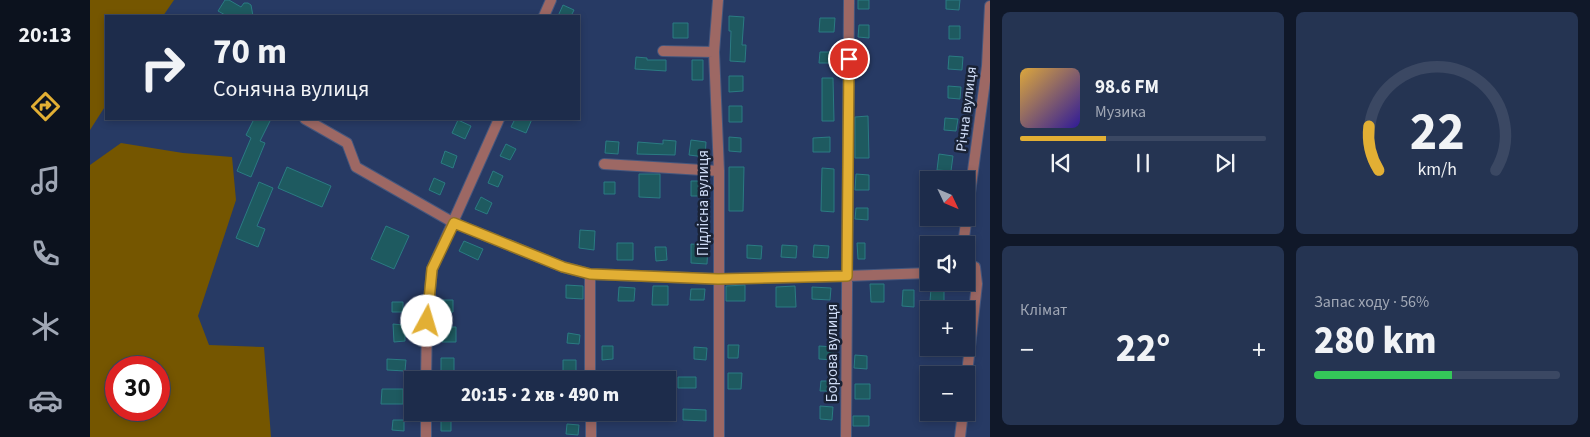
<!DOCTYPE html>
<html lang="uk">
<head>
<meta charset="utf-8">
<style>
	body { margin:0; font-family:"Source Sans 3",sans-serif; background:#253452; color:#f1f3f6; height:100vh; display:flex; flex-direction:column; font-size:19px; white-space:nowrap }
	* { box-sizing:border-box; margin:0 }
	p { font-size:16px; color:#a0a7b5 }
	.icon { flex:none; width:28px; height:28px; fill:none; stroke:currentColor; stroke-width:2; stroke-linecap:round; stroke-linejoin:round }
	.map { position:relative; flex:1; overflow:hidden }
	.drawer { display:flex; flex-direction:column; gap:12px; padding:12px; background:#101829; width:600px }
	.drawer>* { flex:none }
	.hud { position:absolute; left:15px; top:15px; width:475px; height:105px; border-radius:0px; box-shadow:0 2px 8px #0003,0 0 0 1px #3b4863; background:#1d2c4b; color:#f1f3f6; overflow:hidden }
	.needle { width:32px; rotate:134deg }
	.fabs { position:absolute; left:830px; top:171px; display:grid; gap:10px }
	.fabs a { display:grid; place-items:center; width:55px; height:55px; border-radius:0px; background:#1d2c4b; box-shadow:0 2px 8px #0003,0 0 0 1px #3b4863; font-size:25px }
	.speed { position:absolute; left:15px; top:356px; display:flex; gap:10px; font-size:25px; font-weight:700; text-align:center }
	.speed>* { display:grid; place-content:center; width:65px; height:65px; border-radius:50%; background:#1d2c4b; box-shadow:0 2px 8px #0003,0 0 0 1px #3b4863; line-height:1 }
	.speed .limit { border:8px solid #d22; background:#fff; color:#111 }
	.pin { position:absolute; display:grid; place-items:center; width:42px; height:42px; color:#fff; margin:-21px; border:2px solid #fff; border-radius:50%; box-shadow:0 1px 5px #0007 }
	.me { position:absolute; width:55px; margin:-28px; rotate:6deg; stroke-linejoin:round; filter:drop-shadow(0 0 4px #0008) }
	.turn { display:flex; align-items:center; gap:18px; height:105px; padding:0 25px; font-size:22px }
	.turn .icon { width:65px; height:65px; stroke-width:2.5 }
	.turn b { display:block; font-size:35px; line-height:42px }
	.big { font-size:38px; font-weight:800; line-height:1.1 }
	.drawer .card { flex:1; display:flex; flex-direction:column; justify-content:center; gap:8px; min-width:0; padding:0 18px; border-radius:8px; background:#253452 }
	.drawer .dial { align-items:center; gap:0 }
	.dial svg { height:130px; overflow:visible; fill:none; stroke:#3b4863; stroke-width:7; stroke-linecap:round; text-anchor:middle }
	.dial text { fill:#f1f3f6; stroke:none }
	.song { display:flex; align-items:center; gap:15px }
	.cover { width:60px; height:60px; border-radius:8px; background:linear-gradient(135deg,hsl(40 70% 55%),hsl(250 70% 35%)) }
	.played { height:5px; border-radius:2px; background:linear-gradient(90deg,#e2af34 35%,#3b4863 35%) }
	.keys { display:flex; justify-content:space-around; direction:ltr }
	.heat { display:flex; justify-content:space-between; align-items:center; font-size:28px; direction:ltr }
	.charge { height:8px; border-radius:4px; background:linear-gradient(90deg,#34c759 56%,#3b4863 0) }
	.drawer .tiles { flex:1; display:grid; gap:12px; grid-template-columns:repeat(2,1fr) }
	.trip { position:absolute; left:314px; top:371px; width:272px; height:50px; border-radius:0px; background:#1d2c4b; box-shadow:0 2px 8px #0003,0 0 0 1px #3b4863; font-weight:800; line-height:50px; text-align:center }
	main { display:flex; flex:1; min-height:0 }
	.tab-bar { display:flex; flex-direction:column; width:90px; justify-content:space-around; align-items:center; background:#0c121e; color:#a0a7b5 }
	.tab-bar .icon { width:35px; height:35px }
	.tab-bar .selected { color:#e2af34 }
	.tab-bar b { font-size:22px; color:#f1f3f6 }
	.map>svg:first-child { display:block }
	.green { fill:#755600; fill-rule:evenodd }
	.building { fill:#1e5a60; stroke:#2b7b83 }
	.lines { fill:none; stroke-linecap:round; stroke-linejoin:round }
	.minor-casing { stroke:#45577e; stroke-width:12 }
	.minor { stroke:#9d6864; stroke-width:10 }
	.route-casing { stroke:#937222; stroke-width:12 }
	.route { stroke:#e2af34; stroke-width:9 }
	.labels { text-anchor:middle; stroke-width:5; stroke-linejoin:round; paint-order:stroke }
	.street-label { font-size:15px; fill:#cedbf5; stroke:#192235 }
</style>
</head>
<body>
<main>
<nav class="tab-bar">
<b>20:13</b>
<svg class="icon selected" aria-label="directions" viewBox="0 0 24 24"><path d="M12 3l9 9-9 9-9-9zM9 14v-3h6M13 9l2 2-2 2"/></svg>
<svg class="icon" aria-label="music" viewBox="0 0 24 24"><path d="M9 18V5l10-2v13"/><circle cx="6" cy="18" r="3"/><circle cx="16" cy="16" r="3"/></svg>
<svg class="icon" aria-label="phone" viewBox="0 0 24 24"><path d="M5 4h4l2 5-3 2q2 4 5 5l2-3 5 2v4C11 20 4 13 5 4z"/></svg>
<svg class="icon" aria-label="climate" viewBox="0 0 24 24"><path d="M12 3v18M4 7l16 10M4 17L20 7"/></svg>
<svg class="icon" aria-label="car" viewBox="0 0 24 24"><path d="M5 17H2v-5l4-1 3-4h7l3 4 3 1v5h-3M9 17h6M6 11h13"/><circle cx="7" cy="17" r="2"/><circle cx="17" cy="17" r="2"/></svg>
</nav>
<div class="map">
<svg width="900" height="437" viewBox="0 0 900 437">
	<rect width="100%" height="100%" fill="#273a64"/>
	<path class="green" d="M0,0H84L73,16H16V105L0,130Z
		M31,143L93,153L142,157L146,200L108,316L119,345L174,347L181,437H0V165ZM26,368H69V410H26Z"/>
	<path class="building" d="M135,0H139L151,7L154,3H158L161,5L163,16H137L128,11Z
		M768,0H779V9H768Z
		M856,0H870L869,10L856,9Z
		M473,5L484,10L481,16H468Z
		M639,16L654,17L652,45H656L655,62L640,61L641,31H639Z
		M730,18H745L744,32H729Z
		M583,23H598V38H583Z
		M769,25H779V38L768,37Z
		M859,26H870V39H859Z
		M730,52H744V63H729Z
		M859,56L873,57L872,70L858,69Z
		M546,57L557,58V60H576V71L545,69Z
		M602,60H613V80H602Z
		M639,76H653V91L639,92Z
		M732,78H743L744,121H732Z
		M858,86L871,87L870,99L858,98Z
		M639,106H652V122H639Z
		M778,116L779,158H765V117Z
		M855,118L868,119L866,131L854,130Z
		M164,119H181L170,141L175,143L161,177L147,171L161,138L156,135Z
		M425,119H442L436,133L421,127Z
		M368,120L381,126L375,139L362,133Z
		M639,137L651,138V152L639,151Z
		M740,137V152H723V138Z
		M573,140L586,141L585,155L547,154L548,142L573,144Z
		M601,140L616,142L615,157L599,155Z
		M516,141L529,142L528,154L515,153Z
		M416,144L426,149L420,160L410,156Z
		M355,151L367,156L363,168L351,163Z
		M849,154L863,156L861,171L847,170Z
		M197,167L241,186L232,207L188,188Z
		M639,167H654L653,211H639Z
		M732,168L744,169V212L731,211Z
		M403,171L413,176L408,187L398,183Z
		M549,174H570V198L549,197Z
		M766,174L779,175V190H765Z
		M344,178L355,183L350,195L339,190Z
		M601,181H615L614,196H601Z
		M169,182L183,188L167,226L175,229L168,247L146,238Z
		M514,182H525V194H514Z
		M391,197L402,203L397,214L385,209Z
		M766,208H778V220L765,219Z
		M296,226L319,236L304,269L281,259Z
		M490,230L505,231L504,250L489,248Z
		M374,241L393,249L388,260L369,251Z
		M527,243H543V260H527Z
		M767,243H775V259H768Z
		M601,244L618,245L617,264L601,263Z
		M657,245L672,246L671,259L657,258Z
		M692,245L707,246L706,258L691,257Z
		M724,245L739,246L738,258L723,257Z
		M565,247H576L577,260L566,261Z
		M780,284H794V302H781Z
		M476,285L493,286V299L476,298Z
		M655,285V301H636V286Z
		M563,286H578V305H562Z
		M705,286L706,307H686V287Z
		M529,287L545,288L544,301H528Z
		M722,287L741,288L740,300L722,299Z
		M601,289H615L614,300H600Z
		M841,289H854V302L840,301Z
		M813,290H824V307L812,306Z
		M352,300H363V312H352Z
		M302,302H313V312H302Z
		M303,324L313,325V327H315V341L304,342Z
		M353,327H366V342H352Z
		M478,333L490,335L489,344L477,343Z
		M638,345H649L648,358H638Z
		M512,346H523V359L512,360Z
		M729,346L744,347L743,360L729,359Z
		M604,347L617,348L616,360L604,359Z
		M765,355L777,356V369L764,368Z
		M351,358H364V372H351Z
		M297,359L316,360L315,371L297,370Z
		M473,360H486V375H473Z
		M638,373H652L651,389H638Z
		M588,377H606V388H588Z
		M731,381H742V391H730Z
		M765,384H780V399H765Z
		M292,389H313V404H291Z
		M730,406L743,407L742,420L730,419Z
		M593,409L616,410V421L593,420Z
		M508,412H524V420H508Z
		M763,416H779V426H763Z
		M303,420H314V431L302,430Z
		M351,421H361V431H351Z
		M477,424L489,425L488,435L476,434Z"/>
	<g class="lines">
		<defs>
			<path id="minor" d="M628,0L624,52L629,171V437
				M454,16L461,0
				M573,51L624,52
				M215,119L257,143L266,167L364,223L473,267L500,274L628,279L757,276L839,273
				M514,164L629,171
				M873,245L897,66L900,6
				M876,264L885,267L887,284L876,382
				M500,274V380
				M336,380L337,321L342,269L409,119
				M501,412V437
				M336,437V412
				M756,437L759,0
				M870,437L873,412"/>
		</defs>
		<use href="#minor" class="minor-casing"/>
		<use href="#minor" class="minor"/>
	</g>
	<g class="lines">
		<defs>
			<path id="route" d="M337,321L342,269L364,223L473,267L500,274L628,279L757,276L759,59"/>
		</defs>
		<use href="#route" class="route-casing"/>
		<use href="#route" class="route"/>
	</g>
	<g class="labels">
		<g class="street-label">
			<text transform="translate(876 109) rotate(-83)" y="5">Річна вулиця</text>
			<text transform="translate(613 203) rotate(-90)" y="5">Підлісна вулиця</text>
			<text transform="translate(742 353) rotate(-90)" y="5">Борова вулиця</text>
		</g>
	</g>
</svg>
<div class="fabs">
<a><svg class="needle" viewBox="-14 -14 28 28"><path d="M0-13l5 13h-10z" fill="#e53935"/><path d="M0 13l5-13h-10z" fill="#a0a7b5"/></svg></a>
<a><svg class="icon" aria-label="sound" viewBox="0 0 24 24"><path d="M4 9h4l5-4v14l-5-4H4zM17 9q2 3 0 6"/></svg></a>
<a>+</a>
<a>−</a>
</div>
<div class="speed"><div class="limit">30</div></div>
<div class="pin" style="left:759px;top:59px;background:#d93025"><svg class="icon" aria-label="arrive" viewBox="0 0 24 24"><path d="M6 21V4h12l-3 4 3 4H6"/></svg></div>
<svg class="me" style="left:337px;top:321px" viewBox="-20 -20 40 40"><circle r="19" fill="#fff"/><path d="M0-13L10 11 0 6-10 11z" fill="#e2af34"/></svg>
<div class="trip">20:15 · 2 хв · 490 m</div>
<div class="hud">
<div class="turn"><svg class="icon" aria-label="right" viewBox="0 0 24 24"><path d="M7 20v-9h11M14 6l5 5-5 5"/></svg><div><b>70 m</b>Сонячна вулиця</div></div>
</div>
</div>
<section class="drawer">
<div class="tiles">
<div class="card">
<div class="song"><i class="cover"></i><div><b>98.6 FM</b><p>Музика</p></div></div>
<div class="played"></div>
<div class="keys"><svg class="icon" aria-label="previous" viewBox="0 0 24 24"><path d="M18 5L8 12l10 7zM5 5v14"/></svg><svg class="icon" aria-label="pause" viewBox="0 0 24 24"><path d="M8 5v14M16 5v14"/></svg><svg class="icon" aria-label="next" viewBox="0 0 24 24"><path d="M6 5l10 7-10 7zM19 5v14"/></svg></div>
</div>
<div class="card dial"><svg viewBox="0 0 100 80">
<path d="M14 69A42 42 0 1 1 86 69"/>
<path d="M14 69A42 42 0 0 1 8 42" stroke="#e2af34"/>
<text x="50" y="56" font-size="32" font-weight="700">22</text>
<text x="50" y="72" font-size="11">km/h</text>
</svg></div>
<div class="card"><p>Клімат</p>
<div class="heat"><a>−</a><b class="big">22°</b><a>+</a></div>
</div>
<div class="card"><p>Запас ходу · 56%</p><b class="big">280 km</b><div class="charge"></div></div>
</div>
</section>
</main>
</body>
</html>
